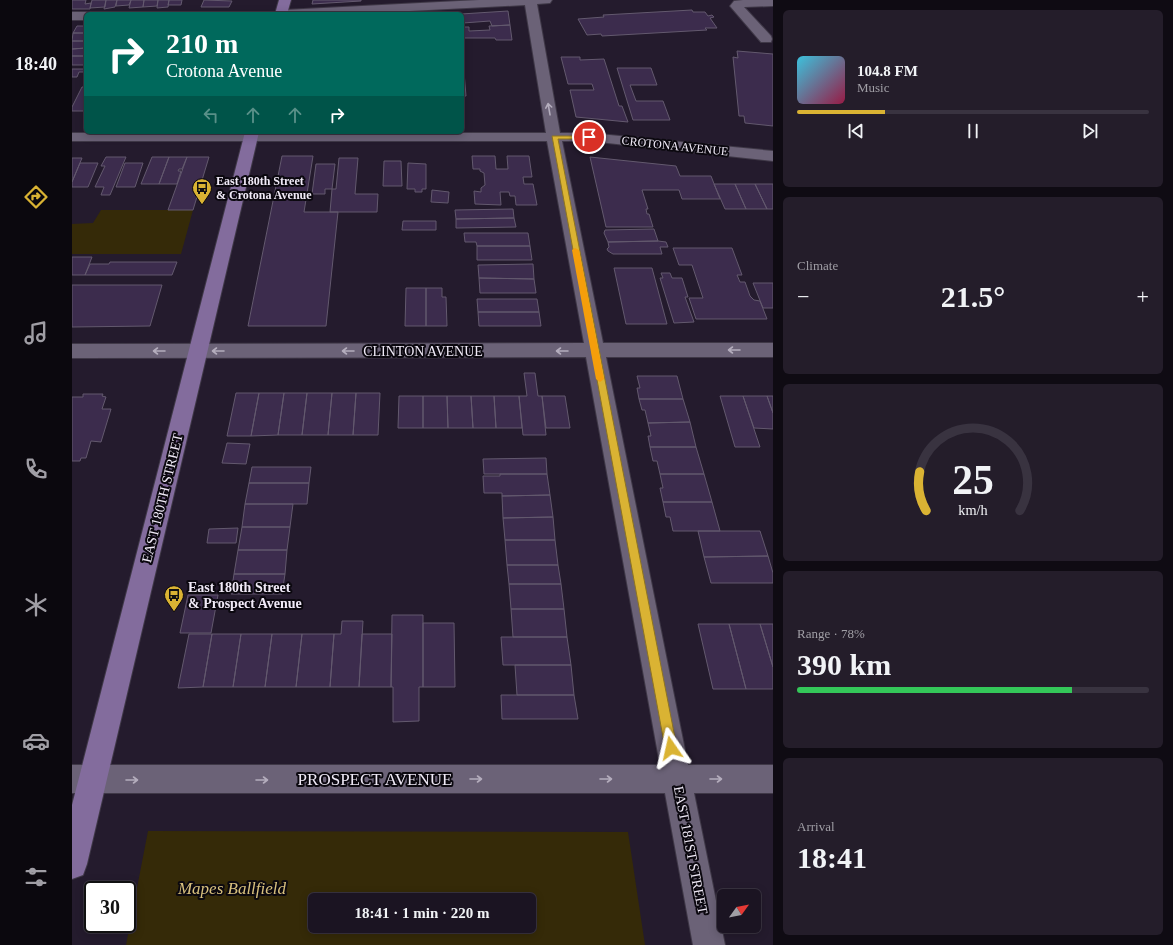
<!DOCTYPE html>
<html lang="en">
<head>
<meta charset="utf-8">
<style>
	body { margin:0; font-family:"Times New Roman",serif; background:#241d2a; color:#f1f3f6; height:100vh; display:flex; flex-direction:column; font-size:15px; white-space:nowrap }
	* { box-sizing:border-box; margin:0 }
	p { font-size:13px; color:#a09ea5 }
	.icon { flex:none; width:22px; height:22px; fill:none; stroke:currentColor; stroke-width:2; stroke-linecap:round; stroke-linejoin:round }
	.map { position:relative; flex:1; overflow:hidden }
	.details { display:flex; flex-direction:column; gap:10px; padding:10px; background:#0f0b13; width:400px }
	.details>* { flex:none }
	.top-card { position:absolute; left:12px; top:12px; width:380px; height:122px; border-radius:6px; box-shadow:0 2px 10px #0003,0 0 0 1px #393340; background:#00695c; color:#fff; overflow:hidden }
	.needle { width:26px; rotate:57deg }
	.buttons { position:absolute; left:645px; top:889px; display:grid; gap:8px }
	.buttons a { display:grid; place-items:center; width:44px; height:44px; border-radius:6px; background:#1b1422; box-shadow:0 2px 10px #0003,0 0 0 1px #393340; font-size:20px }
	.speed { position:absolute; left:12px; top:881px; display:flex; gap:8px; font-size:20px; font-weight:700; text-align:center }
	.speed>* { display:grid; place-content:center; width:52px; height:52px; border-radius:50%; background:#1b1422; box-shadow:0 2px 10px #0003,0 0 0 1px #393340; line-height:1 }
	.speed .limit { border:2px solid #111; border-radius:6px; background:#fff; color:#111 }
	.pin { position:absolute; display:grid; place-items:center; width:34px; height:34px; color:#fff; margin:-17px; border:2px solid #fff; border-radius:50%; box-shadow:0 1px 4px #0007 }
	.me { position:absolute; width:44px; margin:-22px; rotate:349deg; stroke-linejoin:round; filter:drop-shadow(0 0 3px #0008) }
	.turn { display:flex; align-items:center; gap:14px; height:84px; padding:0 16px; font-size:18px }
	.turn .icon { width:52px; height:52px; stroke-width:2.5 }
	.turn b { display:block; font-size:28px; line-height:34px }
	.lanes { display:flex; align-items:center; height:38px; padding:0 16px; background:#0003; justify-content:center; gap:20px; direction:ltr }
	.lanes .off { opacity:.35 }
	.big { font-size:30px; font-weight:700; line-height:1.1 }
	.details .tile { flex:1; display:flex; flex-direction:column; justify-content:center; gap:6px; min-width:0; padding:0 14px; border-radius:6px; background:#241d2a }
	.details .dial { align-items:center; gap:0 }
	.dial svg { height:104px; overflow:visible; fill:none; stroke:#393340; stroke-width:7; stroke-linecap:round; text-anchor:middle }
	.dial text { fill:#f1f3f6; stroke:none }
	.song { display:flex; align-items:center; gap:12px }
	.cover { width:48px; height:48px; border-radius:6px; background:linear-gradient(135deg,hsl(190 70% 55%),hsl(340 70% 35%)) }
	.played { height:4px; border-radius:2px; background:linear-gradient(90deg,#dab333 25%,#393340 25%) }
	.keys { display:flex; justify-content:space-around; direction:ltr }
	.heat { display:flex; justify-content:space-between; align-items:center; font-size:22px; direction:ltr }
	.charge { height:6px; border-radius:3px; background:linear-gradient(90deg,#34c759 78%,#393340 0) }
	.trip { position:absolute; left:236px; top:893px; width:228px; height:40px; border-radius:6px; background:#1b1422; box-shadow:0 2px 10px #0003,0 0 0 1px #393340; font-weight:700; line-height:40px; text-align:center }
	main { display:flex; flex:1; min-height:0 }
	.menu { display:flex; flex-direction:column; width:72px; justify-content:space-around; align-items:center; background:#0b080e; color:#a09ea5 }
	.menu .icon { width:28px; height:28px }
	.menu .on { color:#dab333 }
	.menu b { font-size:18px; color:#f1f3f6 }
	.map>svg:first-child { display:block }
	.green { fill:#352a08; fill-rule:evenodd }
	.building { fill:#3c2c4d; stroke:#63596e }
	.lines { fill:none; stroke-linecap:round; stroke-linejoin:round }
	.minor-casing { stroke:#3f3847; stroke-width:2 }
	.major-casing { stroke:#3f3847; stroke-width:2 }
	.minor { fill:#6b6277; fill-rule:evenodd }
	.major { fill:#836c9d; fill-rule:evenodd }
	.oneway { stroke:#b4adbd }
	.route { fill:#dab333; stroke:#8e7421 }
	.slow { fill:#f59e0b }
	.labels { text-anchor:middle; stroke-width:4; stroke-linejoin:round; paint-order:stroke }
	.far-street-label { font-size:12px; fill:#f0eaf7; stroke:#0b080f }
	.far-poi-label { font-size:12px; font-weight:bold; fill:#f0eaf7; stroke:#0b080f; text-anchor:start }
	.street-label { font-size:14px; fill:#f0eaf7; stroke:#0b080f }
	.poi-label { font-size:14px; font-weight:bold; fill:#f0eaf7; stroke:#0b080f; text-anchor:start }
	.near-street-label { font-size:17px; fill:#f0eaf7; stroke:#0b080f }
	.near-park-label { font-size:17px; font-style:italic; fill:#d8c07e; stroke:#0b080f }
</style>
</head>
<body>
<main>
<nav class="menu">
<b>18:40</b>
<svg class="icon on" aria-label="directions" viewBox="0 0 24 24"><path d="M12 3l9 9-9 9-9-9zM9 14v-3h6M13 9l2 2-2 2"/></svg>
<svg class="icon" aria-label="music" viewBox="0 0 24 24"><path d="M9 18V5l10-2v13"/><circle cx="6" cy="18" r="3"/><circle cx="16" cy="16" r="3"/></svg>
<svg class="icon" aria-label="phone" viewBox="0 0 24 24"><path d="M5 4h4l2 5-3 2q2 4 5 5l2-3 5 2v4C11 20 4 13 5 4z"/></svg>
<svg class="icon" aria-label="climate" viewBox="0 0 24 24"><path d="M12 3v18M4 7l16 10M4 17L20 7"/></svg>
<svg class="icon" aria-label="car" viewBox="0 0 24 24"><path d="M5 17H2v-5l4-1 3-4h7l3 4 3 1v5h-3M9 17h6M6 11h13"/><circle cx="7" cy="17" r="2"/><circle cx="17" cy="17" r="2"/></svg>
<svg class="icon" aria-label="filters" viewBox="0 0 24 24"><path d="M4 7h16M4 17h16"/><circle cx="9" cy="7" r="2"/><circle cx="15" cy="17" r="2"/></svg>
</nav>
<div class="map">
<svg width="701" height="945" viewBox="0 0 701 945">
	<rect width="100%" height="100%" fill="#241b2d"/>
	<path class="green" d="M29,210H121L109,254H0V224L21,223Z
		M76,831L556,832L573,945H54ZM243,900H457V926H243Z"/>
	<path class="building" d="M0,0H14L13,4L19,3L18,9H0Z
		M20,0H34L33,7L18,8Z
		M34,0H45L43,7L32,9Z
		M45,0H59L57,5L44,6Z
		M59,0H72L71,7L57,8Z
		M72,0H86L85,6L71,7Z
		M86,0H97L96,7L85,8Z
		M97,0H110L109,5H96Z
		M132,0L160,1L157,7H129Z
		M241,0H289V1L240,4Z
		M620,10L621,12H633L636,16L640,15L642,17L638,18L645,28H633L635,30L530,36L529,34L515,35L506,19L532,17L531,15Z
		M436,11L438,25L420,26L418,21L391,23L392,27H390V14H389Z
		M438,25L440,40H424L423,38H390V27H397V31L418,30L417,26Z
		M5,26H14V33H1Z
		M1,33H14V41H0Z
		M0,41H14V48L0,49Z
		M14,48V56H0V49Z
		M665,51L701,54V126L673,123L672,116H667L661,57L666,58Z
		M0,56H14L13,65H0Z
		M489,57H508V60L532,59L547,106H550L556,122L504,117L498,90H522L520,84H496Z
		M390,60H391L394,96H390Z
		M545,68H579L585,85H558L564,101H591L598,120H561Z
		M0,69H14L12,72H7L5,77H0Z
		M10,87H14V111H0V107Z
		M210,156H241L232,212H266L254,326H176Z
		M400,156H423L424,169H436L435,156H457L460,177H451L452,184H461L465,205H444L443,196H438L437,192H428L429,205L403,204L402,191L409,192V188L413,185L412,173L408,171V169H401Z
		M34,157H54L38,195H29L32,187H23L33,166H29Z
		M80,157H97L87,184H69Z
		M97,157H115L110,169H107L106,171H109L105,184H87Z
		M115,157H137L121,210H96Z
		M518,157L604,166L608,176H639L648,199H610L607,190H570L576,209H574L575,214H577L581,227H534Z
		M0,158H10L0,182Z
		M267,158H286L283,194H306L305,212H258L260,189H264Z
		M312,161H329L330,186H311Z
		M8,163H26L16,187H0V182Z
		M53,163H71L63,187H44Z
		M336,163L354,164V189H350V192H343V189H335Z
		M244,164H263L260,189H253V194H240Z
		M642,184H663L674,209H653Z
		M663,184H683L695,209H674Z
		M683,184H701V209H695Z
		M360,190L377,192L376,203L359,202Z
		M441,209L442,218L384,219L383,210Z
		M442,218L444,227L384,228V219Z
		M331,221H364V230H330Z
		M582,229L586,241L536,242L532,233L533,230Z
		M392,233H456L458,246H405L404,242H393Z
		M586,241L594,242L596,247H588L590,254H541L536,251L535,249L537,247L536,242Z
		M405,246H458L460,260H405Z
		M601,248H660L670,275H665L668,282H673L678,296L682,300L688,301L695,319H624L617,298H631L620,265H607Z
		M0,257H20L13,275H0Z
		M38,262H105L100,275H13L18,264H37Z
		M461,264L462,279L407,278L406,265Z
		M542,268H580L595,324H554Z
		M589,273H598L600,278H610L616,297H613L622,322L602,323L588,278H591Z
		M407,278L462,279L464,293H408Z
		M681,283H701V308H691Z
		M0,285H90L78,326L0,327Z
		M334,288H354V326H333Z
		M354,288H370V297H374L375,326H354Z
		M405,299H465L467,312H406Z
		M406,312H467L469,326H407Z
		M452,373H463L466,396H470L474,435H451L447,396H455Z
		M565,376H605L611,399H567L565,388H568Z
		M164,393H187L179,436H155Z
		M187,393H212L206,435L179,436Z
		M212,393H235L230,435H206Z
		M235,393H260L256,435H230Z
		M260,393H284L281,435H256Z
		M284,393H308L306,435H281Z
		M11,394H31L30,396L34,397L30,409H39L29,442L19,441L14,458H9L8,461H0V397H11Z
		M327,396H351V428H326Z
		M351,396H375L376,428H351Z
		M375,396H399L401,428H376Z
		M399,396H422L424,428H401Z
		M422,396H447L450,428H424Z
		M470,396H493L498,428H474Z
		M648,396H671L688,447H663Z
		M671,396H695L701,413V429L682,428Z
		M695,396H701V413Z
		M567,399H611L618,422L576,423L573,410H570Z
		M618,422L624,447H578L576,436H579L576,423Z
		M155,443L178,444L174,464L150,463Z
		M578,447H624L632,474H588L585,461H581Z
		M474,458L475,474H412L411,459Z
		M180,467H239L237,483H177Z
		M428,474H475L478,495L430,496V493H412L411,476H428Z
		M588,474H632L640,502H591L588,488H591Z
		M177,483H237L235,504H173Z
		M478,495L481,517L431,518L430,496Z
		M591,502H640L648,531H601L598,517H594Z
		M173,504H221L218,527H170Z
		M481,517L483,540H433L431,518Z
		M170,527H218L215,550H166Z
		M166,528L164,543H135L137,529Z
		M626,531H688L696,556L632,557Z
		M433,540H483L486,565H435Z
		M166,550H215L213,574H162Z
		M696,556L701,573V583H639L632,557Z
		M435,565H486L489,584H437Z
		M162,574H213L210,594H159Z
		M437,584H489L492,609H439Z
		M116,595H146L139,633H108Z
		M439,609H492L495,637H441Z
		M320,615H351V687H347V721L321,722V687H319Z
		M270,621H291L287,687H258L262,634H269Z
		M351,623H382L383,687H351Z
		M626,624H657L674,689H641Z
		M657,624H688L701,667V689H674Z
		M688,624H701V667Z
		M117,634H140L131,687L106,688Z
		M140,634H169L161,687H131Z
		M169,634H200L193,687H161Z
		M200,634H230L224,687H193Z
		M230,634H262L258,687H224Z
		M290,634H320L319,687H287Z
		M429,637H495L499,665H431Z
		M443,665H499L502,695H445Z
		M429,695H502L506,719H430Z"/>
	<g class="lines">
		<defs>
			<path id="minor" d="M407,0H480L478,3L465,4L488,133H517L701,151V161L517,141H490L531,343H701V357H534L616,765H701V793H622L653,945H621L593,793H0V765H588L514,357L0,358V344L512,343L475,141H0V133H474L453,5L280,14H206L208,11L212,10Z
				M671,0H701V6L672,7L699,36L700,39L699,42H689L658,6L662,1Z
				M0,12H14L19,14H14V20H0Z"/>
			<path id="major" d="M207,0H219L215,14H203Z
				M173,132H187L15,864L11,875L0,879V805Z"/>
		</defs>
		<use href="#minor" class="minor-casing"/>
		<use href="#major" class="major-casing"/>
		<use href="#minor" class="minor"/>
		<use href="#major" class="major"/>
	</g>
	<defs><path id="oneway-shaft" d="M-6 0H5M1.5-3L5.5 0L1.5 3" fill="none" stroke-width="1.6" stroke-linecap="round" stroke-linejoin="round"/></defs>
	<g class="oneway">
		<use href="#oneway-shaft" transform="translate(477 109) rotate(-100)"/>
		<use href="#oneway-shaft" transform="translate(662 350) rotate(-180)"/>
		<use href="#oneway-shaft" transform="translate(87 351) rotate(-180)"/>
		<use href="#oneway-shaft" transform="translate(146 351) rotate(-180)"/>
		<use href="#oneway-shaft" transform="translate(276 351) rotate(180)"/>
		<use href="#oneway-shaft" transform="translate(490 351) rotate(180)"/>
		<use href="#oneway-shaft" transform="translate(404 779)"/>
		<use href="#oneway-shaft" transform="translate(534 779)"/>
		<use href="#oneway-shaft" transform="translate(644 779)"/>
		<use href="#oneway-shaft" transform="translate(60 780)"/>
		<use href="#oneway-shaft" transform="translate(190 780)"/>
	</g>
	<path class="route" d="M480,136H517L520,137L517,139H486L605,748L603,752L599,754L595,752L593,748Z"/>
	<path class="slow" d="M503,248L507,250L532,379L528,382L524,379L500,250Z"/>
	<defs>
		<symbol id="bus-pin" viewBox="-11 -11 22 30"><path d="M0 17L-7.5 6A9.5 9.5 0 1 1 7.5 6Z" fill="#dab333" stroke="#0b080f"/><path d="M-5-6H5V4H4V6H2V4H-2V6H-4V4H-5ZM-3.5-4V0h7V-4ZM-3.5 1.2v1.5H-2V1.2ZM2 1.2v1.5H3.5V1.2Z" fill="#111"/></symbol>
	</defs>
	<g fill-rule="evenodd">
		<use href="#bus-pin" x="119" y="177" width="22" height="30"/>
		<use href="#bus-pin" x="91" y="584" width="22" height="30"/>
	</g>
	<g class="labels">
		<g class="far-street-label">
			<text transform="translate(603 146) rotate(6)" y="4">CROTONA AVENUE</text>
		</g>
		<g class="far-poi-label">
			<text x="144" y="185">East 180th Street<tspan x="144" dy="14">&amp; Crotona Avenue</tspan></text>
		</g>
		<g class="street-label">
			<text x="351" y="356">CLINTON AVENUE</text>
			<text transform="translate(90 498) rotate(-76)" y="5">EAST 180TH STREET</text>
			<text transform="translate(619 850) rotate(79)" y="5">EAST 181ST STREET</text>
		</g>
		<g class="poi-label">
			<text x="116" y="592">East 180th Street<tspan x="116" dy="16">&amp; Prospect Avenue</tspan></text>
		</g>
		<g class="near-street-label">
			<text x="303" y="785">PROSPECT AVENUE</text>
		</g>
		<g class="near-park-label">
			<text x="160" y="894">Mapes Ballfield</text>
		</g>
	</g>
</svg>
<div class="buttons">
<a><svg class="needle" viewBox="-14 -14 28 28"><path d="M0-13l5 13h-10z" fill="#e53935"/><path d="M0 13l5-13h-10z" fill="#a09ea5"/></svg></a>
</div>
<div class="speed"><div class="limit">30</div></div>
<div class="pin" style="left:517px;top:137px;background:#d93025"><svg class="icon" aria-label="arrive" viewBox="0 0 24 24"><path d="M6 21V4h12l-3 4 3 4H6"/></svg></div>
<svg class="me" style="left:599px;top:748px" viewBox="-20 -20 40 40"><path d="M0-17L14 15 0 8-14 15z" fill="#dab333" stroke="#fff" stroke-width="4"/></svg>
<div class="trip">18:41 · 1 min · 220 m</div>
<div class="top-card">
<div class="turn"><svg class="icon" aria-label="right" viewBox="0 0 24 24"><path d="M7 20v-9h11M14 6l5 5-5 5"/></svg><div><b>210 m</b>Crotona Avenue</div></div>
<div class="lanes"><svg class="icon off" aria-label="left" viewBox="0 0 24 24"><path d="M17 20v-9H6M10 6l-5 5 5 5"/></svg><svg class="icon off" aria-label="ahead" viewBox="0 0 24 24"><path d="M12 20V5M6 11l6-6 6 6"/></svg><svg class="icon off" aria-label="ahead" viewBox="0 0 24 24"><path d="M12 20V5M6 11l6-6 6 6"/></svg><svg class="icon" aria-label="right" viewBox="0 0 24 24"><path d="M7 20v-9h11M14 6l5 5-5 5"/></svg></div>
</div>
</div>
<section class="details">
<div class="tile">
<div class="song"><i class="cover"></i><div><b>104.8 FM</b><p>Music</p></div></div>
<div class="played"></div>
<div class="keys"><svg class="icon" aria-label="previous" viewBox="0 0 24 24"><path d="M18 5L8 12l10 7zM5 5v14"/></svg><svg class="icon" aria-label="pause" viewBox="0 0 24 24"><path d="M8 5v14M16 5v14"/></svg><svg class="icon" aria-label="next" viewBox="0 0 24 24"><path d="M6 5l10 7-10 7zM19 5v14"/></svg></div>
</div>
<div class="tile"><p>Climate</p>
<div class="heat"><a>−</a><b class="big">21.5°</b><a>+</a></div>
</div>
<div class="tile dial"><svg viewBox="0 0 100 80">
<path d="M14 69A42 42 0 1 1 86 69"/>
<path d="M14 69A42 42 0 0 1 9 39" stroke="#dab333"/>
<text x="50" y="56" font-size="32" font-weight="700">25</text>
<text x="50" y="72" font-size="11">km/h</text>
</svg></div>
<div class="tile"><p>Range · 78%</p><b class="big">390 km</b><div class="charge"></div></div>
<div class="tile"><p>Arrival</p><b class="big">18:41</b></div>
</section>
</main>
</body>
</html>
